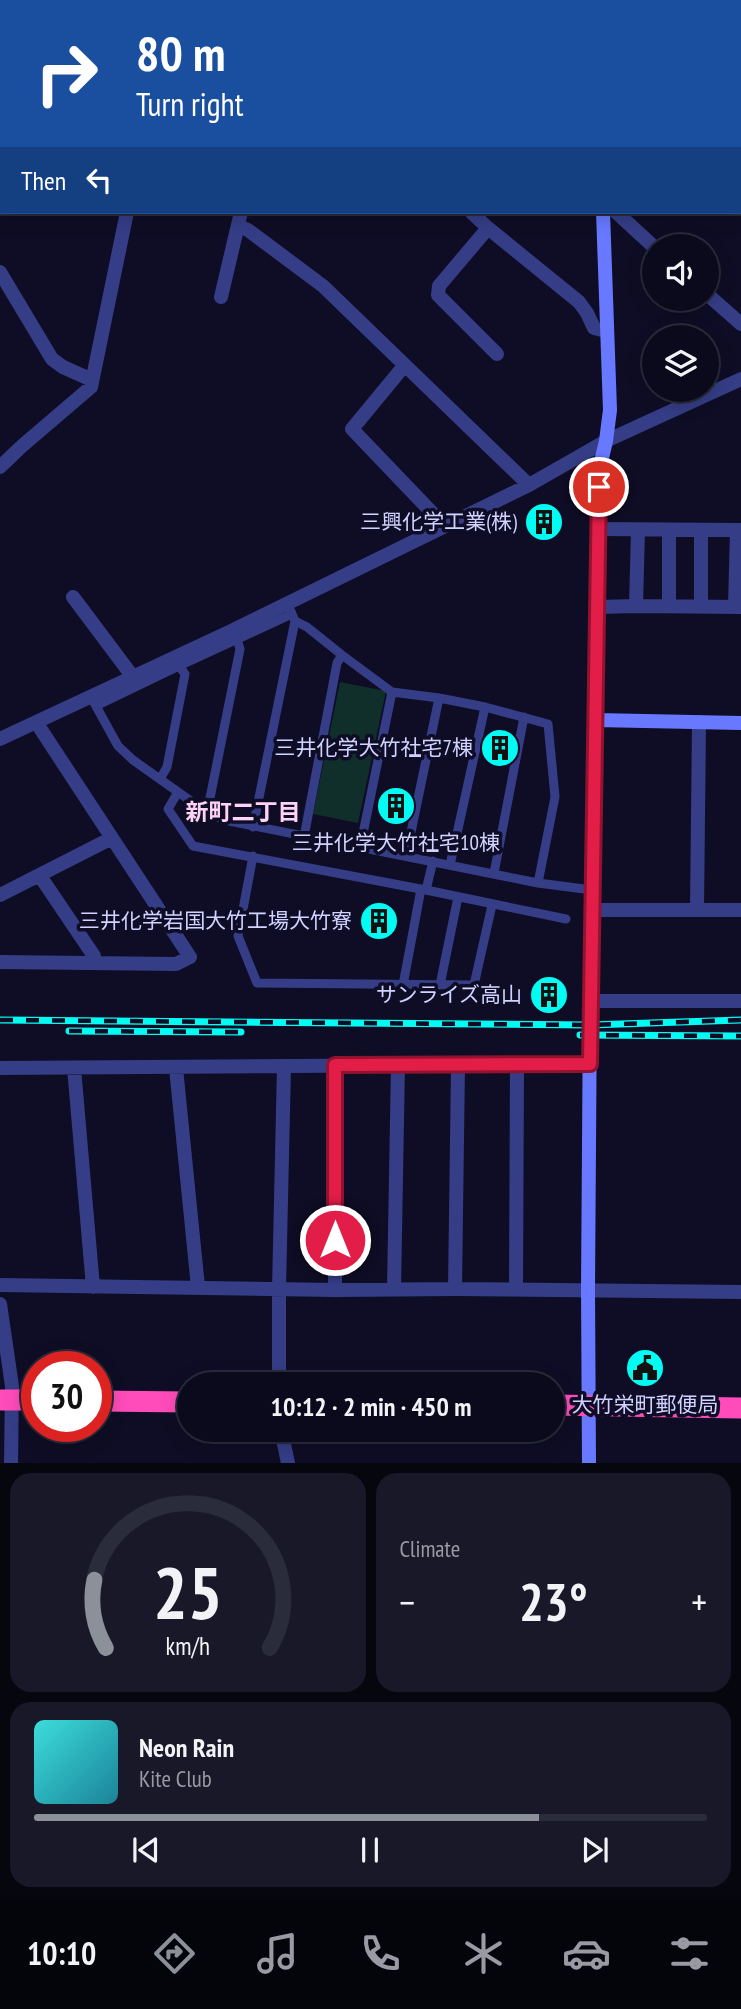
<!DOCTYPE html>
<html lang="en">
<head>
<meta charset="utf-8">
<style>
	body { margin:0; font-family:"PT Sans Narrow","Noto Sans JP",sans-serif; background:#181829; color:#f1f3f6; height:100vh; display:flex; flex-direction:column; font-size:26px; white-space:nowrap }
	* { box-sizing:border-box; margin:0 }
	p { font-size:23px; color:#999aa3 }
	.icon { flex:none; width:38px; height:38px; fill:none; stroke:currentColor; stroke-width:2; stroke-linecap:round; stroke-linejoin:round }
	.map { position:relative; height:1463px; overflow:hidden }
	.details { display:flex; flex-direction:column; gap:10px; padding:10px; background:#06060f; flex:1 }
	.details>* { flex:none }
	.hud { position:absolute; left:0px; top:0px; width:742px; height:214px; box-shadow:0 4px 18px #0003,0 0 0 2px #2a2b3b; background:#1a4fa0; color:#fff; overflow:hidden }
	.controls { position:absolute; left:642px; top:234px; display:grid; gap:14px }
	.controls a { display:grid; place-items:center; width:77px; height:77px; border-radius:50%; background:#0a0a1c; box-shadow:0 4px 18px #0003,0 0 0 2px #2a2b3b; font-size:35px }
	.speed { position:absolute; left:21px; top:1351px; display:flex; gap:14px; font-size:35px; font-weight:700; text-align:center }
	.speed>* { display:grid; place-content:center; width:91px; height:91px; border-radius:50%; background:#0a0a1c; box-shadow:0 4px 18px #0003,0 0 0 2px #2a2b3b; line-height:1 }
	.speed .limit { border:10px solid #d22; background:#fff; color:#111 }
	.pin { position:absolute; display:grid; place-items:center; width:60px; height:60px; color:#fff; margin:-30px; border:4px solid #fff; border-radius:50%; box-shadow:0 2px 7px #0007 }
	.me { position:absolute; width:77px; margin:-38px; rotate:0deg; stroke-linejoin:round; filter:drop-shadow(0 0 5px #0008) }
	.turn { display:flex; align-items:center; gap:24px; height:147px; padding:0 21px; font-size:32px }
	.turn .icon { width:91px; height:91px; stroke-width:2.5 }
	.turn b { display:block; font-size:49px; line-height:60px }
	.then { display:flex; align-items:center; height:66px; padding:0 21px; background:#0003; gap:14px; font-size:26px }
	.big { font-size:52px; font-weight:700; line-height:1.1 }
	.details .tile { flex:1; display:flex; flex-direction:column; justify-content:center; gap:10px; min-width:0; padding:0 24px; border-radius:21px; background:#181829 }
	.details .dial { align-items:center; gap:0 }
	.dial svg { height:182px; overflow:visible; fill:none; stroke:#2a2b3b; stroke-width:7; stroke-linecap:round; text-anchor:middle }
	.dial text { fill:#f1f3f6; stroke:none }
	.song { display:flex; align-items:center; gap:21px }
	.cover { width:84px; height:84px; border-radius:10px; background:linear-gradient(135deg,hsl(180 70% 55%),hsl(190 70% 35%)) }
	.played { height:7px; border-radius:4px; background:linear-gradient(90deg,#8c9099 75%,#2a2b3b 75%) }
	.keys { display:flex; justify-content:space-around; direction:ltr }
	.heat { display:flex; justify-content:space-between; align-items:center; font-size:38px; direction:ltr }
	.details .tiles { flex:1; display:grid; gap:10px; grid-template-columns:1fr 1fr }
	.tile:last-child { grid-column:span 2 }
	.trip { position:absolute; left:177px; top:1372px; width:388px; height:70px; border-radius:35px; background:#0a0a1c; box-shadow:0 4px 18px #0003,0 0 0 2px #2a2b3b; font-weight:700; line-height:70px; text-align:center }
	.tabs { display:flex; height:112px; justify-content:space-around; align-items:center; background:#04040b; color:#999aa3 }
	.tabs .icon { width:49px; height:49px }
	.tabs .active { color:#8c9099 }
	.tabs b { font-size:32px; color:#f1f3f6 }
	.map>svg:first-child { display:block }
	.green { fill:#102f2a }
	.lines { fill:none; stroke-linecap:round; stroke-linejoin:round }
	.lane { stroke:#353d87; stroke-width:9 }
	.street { stroke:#353d87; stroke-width:14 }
	.secondary { stroke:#6879ff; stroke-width:14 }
	.highway { stroke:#ff4cba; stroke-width:21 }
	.rail-casing { stroke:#00fcf3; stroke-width:7 }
	.rail { stroke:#0e0d25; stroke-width:4.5; stroke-dasharray:13; stroke-linecap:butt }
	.route-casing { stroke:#92132f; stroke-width:18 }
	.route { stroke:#e11d48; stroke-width:12 }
	.labels { text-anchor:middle; stroke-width:7; stroke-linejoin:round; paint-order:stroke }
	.poi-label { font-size:21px; fill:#d1d2ff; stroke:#0e0d25; text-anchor:end }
	.neighbourhood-label { font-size:23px; font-weight:bold; fill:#ffd3f5; stroke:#0e0d25 }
</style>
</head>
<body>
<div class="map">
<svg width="741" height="1463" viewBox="0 0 741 1463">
	<rect width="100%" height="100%" fill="#0e0d25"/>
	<path class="green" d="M340,682L386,691L358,823L313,814Z"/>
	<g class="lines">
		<path class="lane" d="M287,602L295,621L307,627L342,655L392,692L439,698L485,707L548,724L555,797L538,883
			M91,697L118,746L133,760L202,809L224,820L538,883L592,890
			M96,706L179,666L292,614
			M160,779L167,767L185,674L179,666
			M178,792L168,809L193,846L426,890L433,861
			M202,809L210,798L240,649L237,639
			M253,827L295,621
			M304,837L337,663L342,655
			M360,848L392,692
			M253,856L238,936L257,983L474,985L492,905
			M406,856L439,698
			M450,865L485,707
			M494,873L524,717
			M426,890L566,919
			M403,985L421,889
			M440,985L458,897"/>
		<path class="street" d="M539,0L542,2
			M158,2V0
			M314,2L315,0
			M0,32L2,33
			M740,109L741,110
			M0,197L2,196
			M616,212L654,247
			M472,213L488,228L439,286L438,295L497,354
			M238,226L248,230L323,286L529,485
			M488,228L579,302L587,313L594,328L606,331
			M0,272L52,359L63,367L92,380
			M707,294L741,324
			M221,297L241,212
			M404,366L352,429L440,521L443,527
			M0,467L22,446L91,387L127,212
			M599,529L741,530
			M73,597L133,677
			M636,606L638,530
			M669,606V530
			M701,606V530
			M598,607L636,606L741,607
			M735,607L737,530
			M0,739L229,632L529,485L606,441L741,379
			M40,876L94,956V963
			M0,895L112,838
			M593,910H741
			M697,910L699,722
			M0,962L176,964L190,957L36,722
			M590,1001H741
			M0,1068L590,1064
			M74,1068L93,1287
			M176,1068L198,1287
			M0,1285L335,1290L455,1289L741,1292
			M394,1289L398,1064
			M455,1289L458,1065
			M516,1289L517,1065
			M335,1290V1065
			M0,1304L12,1386L11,1463
			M279,1384V1289L284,1067
			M281,1430L288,1463"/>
		<path class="secondary" d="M610,2L611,0
			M596,720L741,723
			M589,1463L588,1289L590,1001L600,466L606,441L610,410L603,212"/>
		<path class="highway" d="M0,1400H37
			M96,1401L189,1402
			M553,1405L741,1408"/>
		<defs>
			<path id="rail" d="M0,1020L590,1025L741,1020
				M69,1031L241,1032
				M580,1035L741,1036"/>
		</defs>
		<use href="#rail" class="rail-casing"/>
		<use href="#rail" class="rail"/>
	</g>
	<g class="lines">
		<defs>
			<path id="route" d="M335,1240V1065L590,1064L599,487"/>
		</defs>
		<use href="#route" class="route-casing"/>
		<use href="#route" class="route"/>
	</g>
	<defs>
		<symbol id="building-disc" viewBox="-11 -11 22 22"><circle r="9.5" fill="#00fcf3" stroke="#0e0d25"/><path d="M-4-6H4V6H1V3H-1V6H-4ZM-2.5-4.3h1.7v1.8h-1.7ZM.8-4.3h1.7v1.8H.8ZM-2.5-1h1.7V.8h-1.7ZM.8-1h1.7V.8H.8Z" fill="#111"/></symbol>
		<symbol id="civic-disc" viewBox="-11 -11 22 22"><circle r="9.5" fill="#00fcf3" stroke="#0e0d25"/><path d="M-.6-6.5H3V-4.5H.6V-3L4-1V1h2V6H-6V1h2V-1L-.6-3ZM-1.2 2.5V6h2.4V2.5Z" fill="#111"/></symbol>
	</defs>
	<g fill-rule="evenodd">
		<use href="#building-disc" x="522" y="500" width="44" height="44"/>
		<use href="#building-disc" x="478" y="726" width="44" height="44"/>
		<use href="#building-disc" x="374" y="784" width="44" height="44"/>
		<use href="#building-disc" x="357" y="899" width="44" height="44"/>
		<use href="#building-disc" x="527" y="973" width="44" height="44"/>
		<use href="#civic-disc" x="623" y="1346" width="44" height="44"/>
	</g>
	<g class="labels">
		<g class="poi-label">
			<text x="517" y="529">三興化学工業(株)</text>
			<text x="473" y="755">三井化学大竹社宅7棟</text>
			<text x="396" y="850" text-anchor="middle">三井化学大竹社宅10棟</text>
			<text x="352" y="928">三井化学岩国大竹工場大竹寮</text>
			<text x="522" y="1002">サンライズ高山</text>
			<text x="645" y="1412" text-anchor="middle">大竹栄町郵便局</text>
		</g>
		<g class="neighbourhood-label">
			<text x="243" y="820">新町二丁目</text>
		</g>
	</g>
</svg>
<div class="controls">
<a><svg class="icon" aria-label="sound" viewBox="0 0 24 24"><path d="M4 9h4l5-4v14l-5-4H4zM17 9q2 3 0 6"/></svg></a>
<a><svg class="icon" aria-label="layers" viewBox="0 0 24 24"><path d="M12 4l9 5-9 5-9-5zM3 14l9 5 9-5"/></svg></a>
</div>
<div class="speed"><div class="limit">30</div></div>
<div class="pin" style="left:599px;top:487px;background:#d93025"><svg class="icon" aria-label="arrive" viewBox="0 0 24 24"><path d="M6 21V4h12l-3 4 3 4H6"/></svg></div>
<svg class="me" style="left:335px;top:1240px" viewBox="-20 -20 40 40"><circle r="17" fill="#e11d48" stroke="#fff" stroke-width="3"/><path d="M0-11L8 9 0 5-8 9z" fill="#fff"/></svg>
<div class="trip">10:12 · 2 min · 450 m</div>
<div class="hud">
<div class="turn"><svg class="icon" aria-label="right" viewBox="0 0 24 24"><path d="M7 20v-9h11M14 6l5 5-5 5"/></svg><div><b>80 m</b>Turn right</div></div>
<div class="then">Then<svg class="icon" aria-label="left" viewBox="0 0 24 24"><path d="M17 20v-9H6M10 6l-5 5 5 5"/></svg></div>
</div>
</div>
<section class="details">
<div class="tiles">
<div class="tile dial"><svg viewBox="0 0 100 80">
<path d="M14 69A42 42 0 1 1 86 69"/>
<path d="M14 69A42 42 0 0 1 9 39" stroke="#8c9099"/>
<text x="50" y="56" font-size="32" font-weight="700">25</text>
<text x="50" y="72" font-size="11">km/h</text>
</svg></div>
<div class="tile"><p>Climate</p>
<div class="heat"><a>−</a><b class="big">23°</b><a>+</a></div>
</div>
<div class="tile">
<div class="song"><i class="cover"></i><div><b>Neon Rain</b><p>Kite Club</p></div></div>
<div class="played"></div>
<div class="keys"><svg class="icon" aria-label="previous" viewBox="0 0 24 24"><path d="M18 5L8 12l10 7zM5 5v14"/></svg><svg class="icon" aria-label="pause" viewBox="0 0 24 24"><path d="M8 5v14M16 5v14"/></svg><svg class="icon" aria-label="next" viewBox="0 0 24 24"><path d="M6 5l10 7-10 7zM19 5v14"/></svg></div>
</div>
</div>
</section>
<nav class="tabs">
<b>10:10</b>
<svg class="icon active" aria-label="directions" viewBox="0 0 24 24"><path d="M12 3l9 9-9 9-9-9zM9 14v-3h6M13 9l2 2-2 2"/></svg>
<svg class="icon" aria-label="music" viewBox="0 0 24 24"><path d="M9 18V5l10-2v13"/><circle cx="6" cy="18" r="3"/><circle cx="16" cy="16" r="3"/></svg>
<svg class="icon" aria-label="phone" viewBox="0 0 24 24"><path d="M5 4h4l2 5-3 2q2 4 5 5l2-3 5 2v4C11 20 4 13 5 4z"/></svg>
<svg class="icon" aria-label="climate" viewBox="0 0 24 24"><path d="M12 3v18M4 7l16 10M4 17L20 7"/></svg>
<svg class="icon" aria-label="car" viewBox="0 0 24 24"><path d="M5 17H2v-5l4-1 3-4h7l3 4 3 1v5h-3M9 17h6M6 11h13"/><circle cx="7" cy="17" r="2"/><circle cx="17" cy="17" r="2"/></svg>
<svg class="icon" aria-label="filters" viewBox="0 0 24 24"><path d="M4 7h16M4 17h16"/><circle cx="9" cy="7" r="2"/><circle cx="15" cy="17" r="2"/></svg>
</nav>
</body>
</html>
